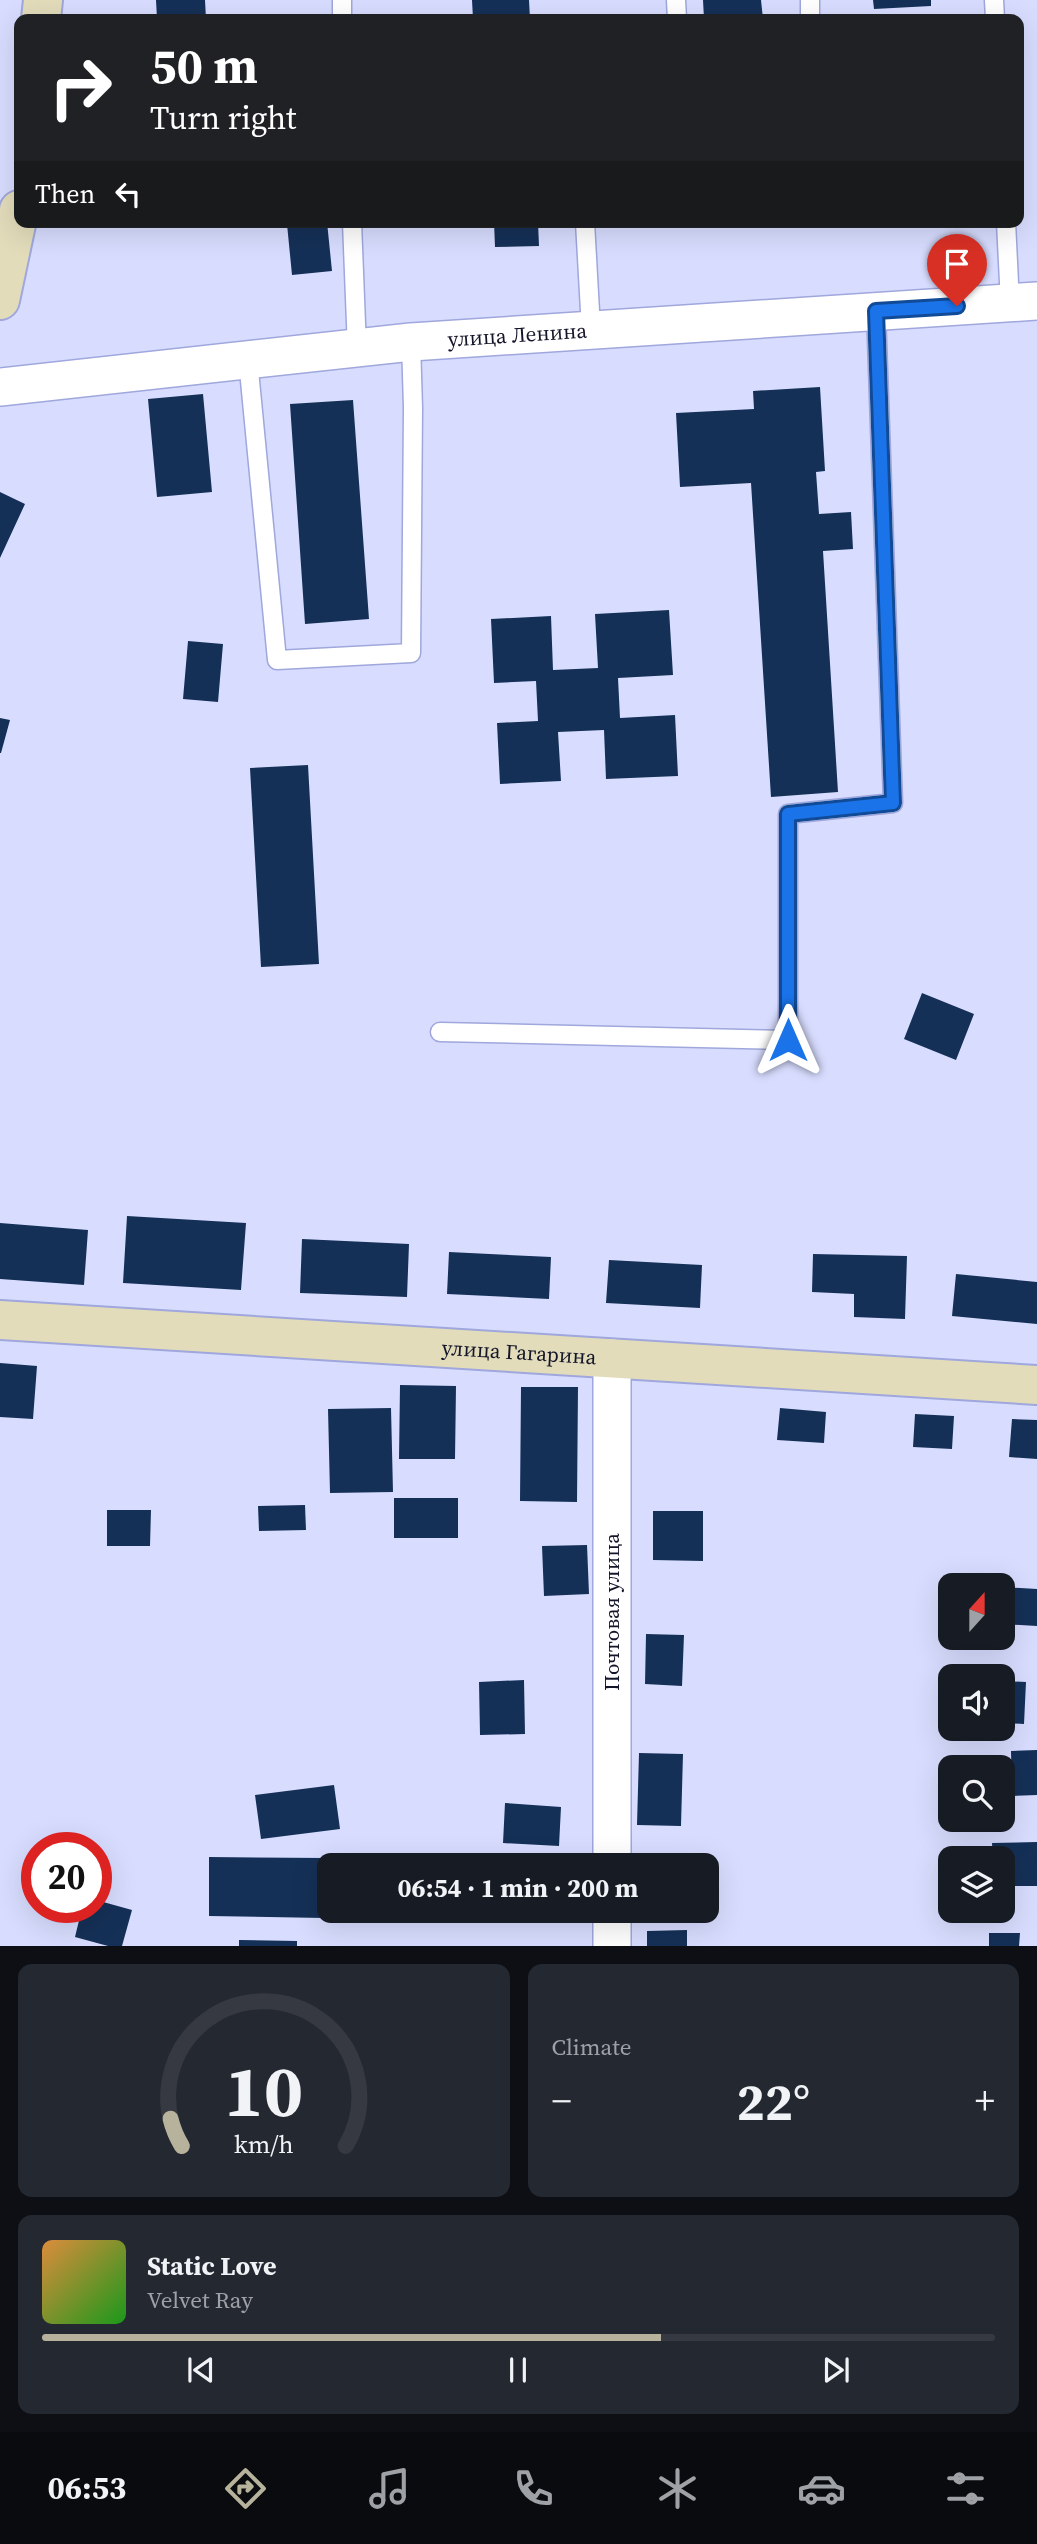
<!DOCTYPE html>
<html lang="en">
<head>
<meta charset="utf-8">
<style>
	body { margin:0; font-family:"Source Serif 4",serif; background:#242831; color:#f1f3f6; height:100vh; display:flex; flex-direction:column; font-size:26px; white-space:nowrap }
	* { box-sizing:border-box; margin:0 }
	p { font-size:23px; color:#9ea1a6 }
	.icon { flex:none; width:38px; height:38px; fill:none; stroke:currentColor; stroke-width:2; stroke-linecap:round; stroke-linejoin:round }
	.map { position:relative; height:1946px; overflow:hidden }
	.side { display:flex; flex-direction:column; gap:18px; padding:18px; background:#0d0f14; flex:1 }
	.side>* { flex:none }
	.guide { position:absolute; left:14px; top:14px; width:1010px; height:214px; border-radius:14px; box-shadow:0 7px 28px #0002; background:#202124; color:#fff; overflow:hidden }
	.needle { width:46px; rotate:21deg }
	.fabs { position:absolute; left:938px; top:1573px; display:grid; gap:14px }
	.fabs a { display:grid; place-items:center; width:77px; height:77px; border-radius:14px; background:#171b24; box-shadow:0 7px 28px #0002; font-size:35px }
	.speed { position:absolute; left:21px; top:1832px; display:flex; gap:14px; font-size:35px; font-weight:700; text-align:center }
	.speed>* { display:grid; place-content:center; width:91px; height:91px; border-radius:50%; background:#171b24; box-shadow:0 7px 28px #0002; line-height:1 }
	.speed .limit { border:10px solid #d22; background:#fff; color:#111 }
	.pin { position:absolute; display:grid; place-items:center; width:60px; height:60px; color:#fff; margin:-72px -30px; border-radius:50% 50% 50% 0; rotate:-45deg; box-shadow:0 0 7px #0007 }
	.pin .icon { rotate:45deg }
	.me { position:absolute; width:77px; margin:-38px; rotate:0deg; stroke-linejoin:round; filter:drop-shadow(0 0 5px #0008) }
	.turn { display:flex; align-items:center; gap:24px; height:147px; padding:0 21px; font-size:32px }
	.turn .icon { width:91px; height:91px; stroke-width:2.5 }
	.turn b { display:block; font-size:49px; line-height:60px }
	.then { display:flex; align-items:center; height:66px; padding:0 21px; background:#0003; gap:14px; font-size:26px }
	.big { font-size:52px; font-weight:700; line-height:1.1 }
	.side .widget { flex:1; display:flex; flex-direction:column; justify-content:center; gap:10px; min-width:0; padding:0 24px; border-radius:14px; background:#242831 }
	.side .dial { align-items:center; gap:0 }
	.dial svg { height:182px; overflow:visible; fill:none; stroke:#363941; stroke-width:7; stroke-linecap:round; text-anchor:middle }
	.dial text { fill:#f1f3f6; stroke:none }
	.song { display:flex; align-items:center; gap:21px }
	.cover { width:84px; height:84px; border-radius:10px; background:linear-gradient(135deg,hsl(30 70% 55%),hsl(120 70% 35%)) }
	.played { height:7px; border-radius:4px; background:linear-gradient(90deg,#b6b29c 65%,#363941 65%) }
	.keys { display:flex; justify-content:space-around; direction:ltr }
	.heat { display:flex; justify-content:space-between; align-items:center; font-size:38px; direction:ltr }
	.side .tiles { flex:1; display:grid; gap:18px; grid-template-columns:1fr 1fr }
	.widget:last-child { grid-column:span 2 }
	.trip { position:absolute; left:317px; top:1853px; width:402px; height:70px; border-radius:14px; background:#171b24; box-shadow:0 7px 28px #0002; font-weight:700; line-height:70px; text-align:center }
	.menu { display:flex; height:112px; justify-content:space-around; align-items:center; background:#090b0e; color:#9ea1a6 }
	.menu .icon { width:49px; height:49px }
	.menu .on { color:#b6b29c }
	.menu b { font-size:32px; color:#f1f3f6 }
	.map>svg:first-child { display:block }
	.building { fill:#153057 }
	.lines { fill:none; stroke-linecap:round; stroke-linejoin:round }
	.lane-casing { stroke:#9fa7dc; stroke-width:21 }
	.street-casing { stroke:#9fa7dc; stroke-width:40 }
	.secondary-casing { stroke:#9fa7dc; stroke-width:42 }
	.lane { stroke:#fff; stroke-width:18 }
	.street { stroke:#fff; stroke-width:37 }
	.secondary { stroke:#e2dcbb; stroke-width:38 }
	.route-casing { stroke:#114b97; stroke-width:18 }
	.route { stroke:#1a73e8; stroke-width:12 }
	.labels { text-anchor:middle; stroke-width:7; stroke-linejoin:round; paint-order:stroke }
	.street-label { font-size:21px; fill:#131528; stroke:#fff }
</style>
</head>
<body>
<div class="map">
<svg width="1037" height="1946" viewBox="0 0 1037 1946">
	<rect width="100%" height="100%" fill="#d8ddff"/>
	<path class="building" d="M156,0H205L206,19H157Z
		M472,0H529L530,19H473Z
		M703,0H761L763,19H704Z
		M873,0H931V6L874,9Z
		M305,222H327L332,271L292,275L287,224Z
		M494,222H538L539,246L495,247Z
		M820,387L825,471L816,472L819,514L851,512L853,549L823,551L838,792L771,797L751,483L680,487L676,413L754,409L753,391Z
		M203,394L212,492L157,497L148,399Z
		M353,400L369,619L305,624L290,404Z
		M0,492L25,504L0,558Z
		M669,610L673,675L618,678L620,718L675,715L678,776L606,779L604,730L558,732L561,781L500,784L497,723L538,721L536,681L494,683L491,619L551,616L553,670L598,668L595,614Z
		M188,641L223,644L218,702L183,699Z
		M0,718L10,720L1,753H0Z
		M308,765L319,964L261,967L250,768Z
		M922,993L974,1014L956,1060L904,1039Z
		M127,1216L246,1223L241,1290L123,1283Z
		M0,1223L88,1230L84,1285L0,1279Z
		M302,1239L409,1244L407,1297L300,1293Z
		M449,1252L551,1257L549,1299L447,1294Z
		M813,1254L907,1256L905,1319L854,1317V1294L812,1292Z
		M609,1260L702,1265L700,1308L606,1303Z
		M956,1274L1037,1282V1324L952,1316Z
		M0,1363L37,1366L33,1419L0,1417Z
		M400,1385L456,1386L455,1459H399Z
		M521,1387H578L577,1502L520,1501Z
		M391,1408L393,1492L330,1493L328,1409Z
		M780,1408L826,1412L824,1443L777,1440Z
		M915,1414L954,1416L952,1449L913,1447Z
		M1012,1419L1037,1420V1459L1009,1457Z
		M394,1498H458V1538H394Z
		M305,1505L306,1530L259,1531L258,1506Z
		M107,1510H151L150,1546H107Z
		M653,1511H703V1561L653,1560Z
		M587,1545L589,1594L544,1596L542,1546Z
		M1003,1587L1037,1589V1626L1003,1624Z
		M646,1634L684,1635L682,1686L645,1684Z
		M524,1680L525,1734L480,1735L479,1682Z
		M1003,1681L1026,1682L1024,1724L1003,1723Z
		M1037,1750V1795L1012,1796L1011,1751Z
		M639,1753L683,1754L681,1826L637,1825Z
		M334,1785L340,1829L261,1839L255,1795Z
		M505,1803L561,1807L559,1846L503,1843Z
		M1037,1842V1886H1003V1858H993L992,1843Z
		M209,1857L325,1858L324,1918L209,1916Z
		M96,1900L132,1910L122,1946H108L75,1937L82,1908H96Z
		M687,1930V1946H647V1931Z
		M989,1933H1020L1019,1946H989Z
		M239,1940L297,1941V1946H239Z"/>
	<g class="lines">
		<defs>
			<path id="lane" d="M342,0V19
				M676,0L677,19
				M810,0V19
				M994,0L995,19
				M352,222L357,349
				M585,222L591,329
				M1006,222L1010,303
				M248,360L277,660L411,653L413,408L411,342
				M440,1032L788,1040V814L893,803L876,311"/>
			<g id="street">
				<path id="s1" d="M0,387L411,342L1037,301"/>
				<path d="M612,1358V1866"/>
				<path d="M612,1911V1946"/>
			</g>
			<g id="secondary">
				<path d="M41,19L43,0"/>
				<path d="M0,300L19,210"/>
				<path id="s2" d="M0,1320L1037,1385"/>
			</g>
		</defs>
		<use href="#lane" class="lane-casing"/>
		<use href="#street" class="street-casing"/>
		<use href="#secondary" class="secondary-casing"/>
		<use href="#lane" class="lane"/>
		<use href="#street" class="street"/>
		<use href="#secondary" class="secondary"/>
	</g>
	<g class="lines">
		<defs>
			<path id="route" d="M788,1040V814L893,803L876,311L957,306"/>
		</defs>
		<use href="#route" class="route-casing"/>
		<use href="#route" class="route"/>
	</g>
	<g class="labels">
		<g class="street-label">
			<text dy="7" stroke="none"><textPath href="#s1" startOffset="520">улица Ленина</textPath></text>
			<text dy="7" stroke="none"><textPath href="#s2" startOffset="520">улица Гагарина</textPath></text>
			<text transform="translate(612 1612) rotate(-90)" y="7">Почтовая улица</text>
		</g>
	</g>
</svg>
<div class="fabs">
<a><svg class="needle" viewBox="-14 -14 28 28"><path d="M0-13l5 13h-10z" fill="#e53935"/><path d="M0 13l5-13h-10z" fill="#9ea1a6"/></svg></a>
<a><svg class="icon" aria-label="sound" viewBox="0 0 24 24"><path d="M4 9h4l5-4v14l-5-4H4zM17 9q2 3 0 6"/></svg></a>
<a><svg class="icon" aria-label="search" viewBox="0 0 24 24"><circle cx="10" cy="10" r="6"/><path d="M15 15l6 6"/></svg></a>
<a><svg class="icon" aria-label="layers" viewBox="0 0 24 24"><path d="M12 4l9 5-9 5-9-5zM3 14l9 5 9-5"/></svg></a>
</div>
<div class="speed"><div class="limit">20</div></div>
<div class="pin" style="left:957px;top:306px;background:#d93025"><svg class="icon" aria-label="arrive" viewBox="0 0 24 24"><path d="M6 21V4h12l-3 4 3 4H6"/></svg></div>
<svg class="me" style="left:788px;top:1040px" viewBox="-20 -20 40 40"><path d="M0-17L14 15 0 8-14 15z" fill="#1a73e8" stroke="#fff" stroke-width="4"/></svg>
<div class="trip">06:54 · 1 min · 200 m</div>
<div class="guide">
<div class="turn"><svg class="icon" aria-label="right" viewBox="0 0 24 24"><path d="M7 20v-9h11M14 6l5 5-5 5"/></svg><div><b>50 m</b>Turn right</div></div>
<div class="then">Then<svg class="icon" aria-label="left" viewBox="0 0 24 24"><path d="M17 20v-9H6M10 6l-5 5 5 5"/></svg></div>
</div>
</div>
<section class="side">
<div class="tiles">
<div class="widget dial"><svg viewBox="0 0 100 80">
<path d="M14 69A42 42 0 1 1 86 69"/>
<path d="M14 69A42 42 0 0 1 9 57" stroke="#b6b29c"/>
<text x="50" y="56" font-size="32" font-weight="700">10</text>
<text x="50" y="72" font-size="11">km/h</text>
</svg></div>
<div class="widget"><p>Climate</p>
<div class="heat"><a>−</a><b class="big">22°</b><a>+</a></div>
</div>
<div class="widget">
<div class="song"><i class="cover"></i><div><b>Static Love</b><p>Velvet Ray</p></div></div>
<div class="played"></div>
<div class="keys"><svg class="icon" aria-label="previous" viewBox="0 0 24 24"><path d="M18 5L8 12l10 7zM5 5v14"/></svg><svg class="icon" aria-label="pause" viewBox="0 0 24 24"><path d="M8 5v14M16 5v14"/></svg><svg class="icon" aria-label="next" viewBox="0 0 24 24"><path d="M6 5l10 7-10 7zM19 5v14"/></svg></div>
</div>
</div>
</section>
<nav class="menu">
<b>06:53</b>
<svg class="icon on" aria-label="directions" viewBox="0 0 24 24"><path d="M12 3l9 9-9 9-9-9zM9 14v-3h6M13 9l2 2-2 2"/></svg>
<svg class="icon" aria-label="music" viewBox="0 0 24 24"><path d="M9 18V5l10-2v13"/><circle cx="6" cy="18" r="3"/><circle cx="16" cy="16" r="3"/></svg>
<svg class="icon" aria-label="phone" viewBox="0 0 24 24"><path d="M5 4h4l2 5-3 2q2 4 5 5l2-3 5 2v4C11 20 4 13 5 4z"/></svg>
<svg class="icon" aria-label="climate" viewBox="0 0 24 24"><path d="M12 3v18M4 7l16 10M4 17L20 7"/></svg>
<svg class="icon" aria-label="car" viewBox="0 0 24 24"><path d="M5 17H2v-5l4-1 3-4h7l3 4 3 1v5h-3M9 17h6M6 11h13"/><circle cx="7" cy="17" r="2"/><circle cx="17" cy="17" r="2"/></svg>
<svg class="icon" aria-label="filters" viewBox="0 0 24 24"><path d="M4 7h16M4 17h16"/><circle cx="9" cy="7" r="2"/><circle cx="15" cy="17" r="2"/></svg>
</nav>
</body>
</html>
